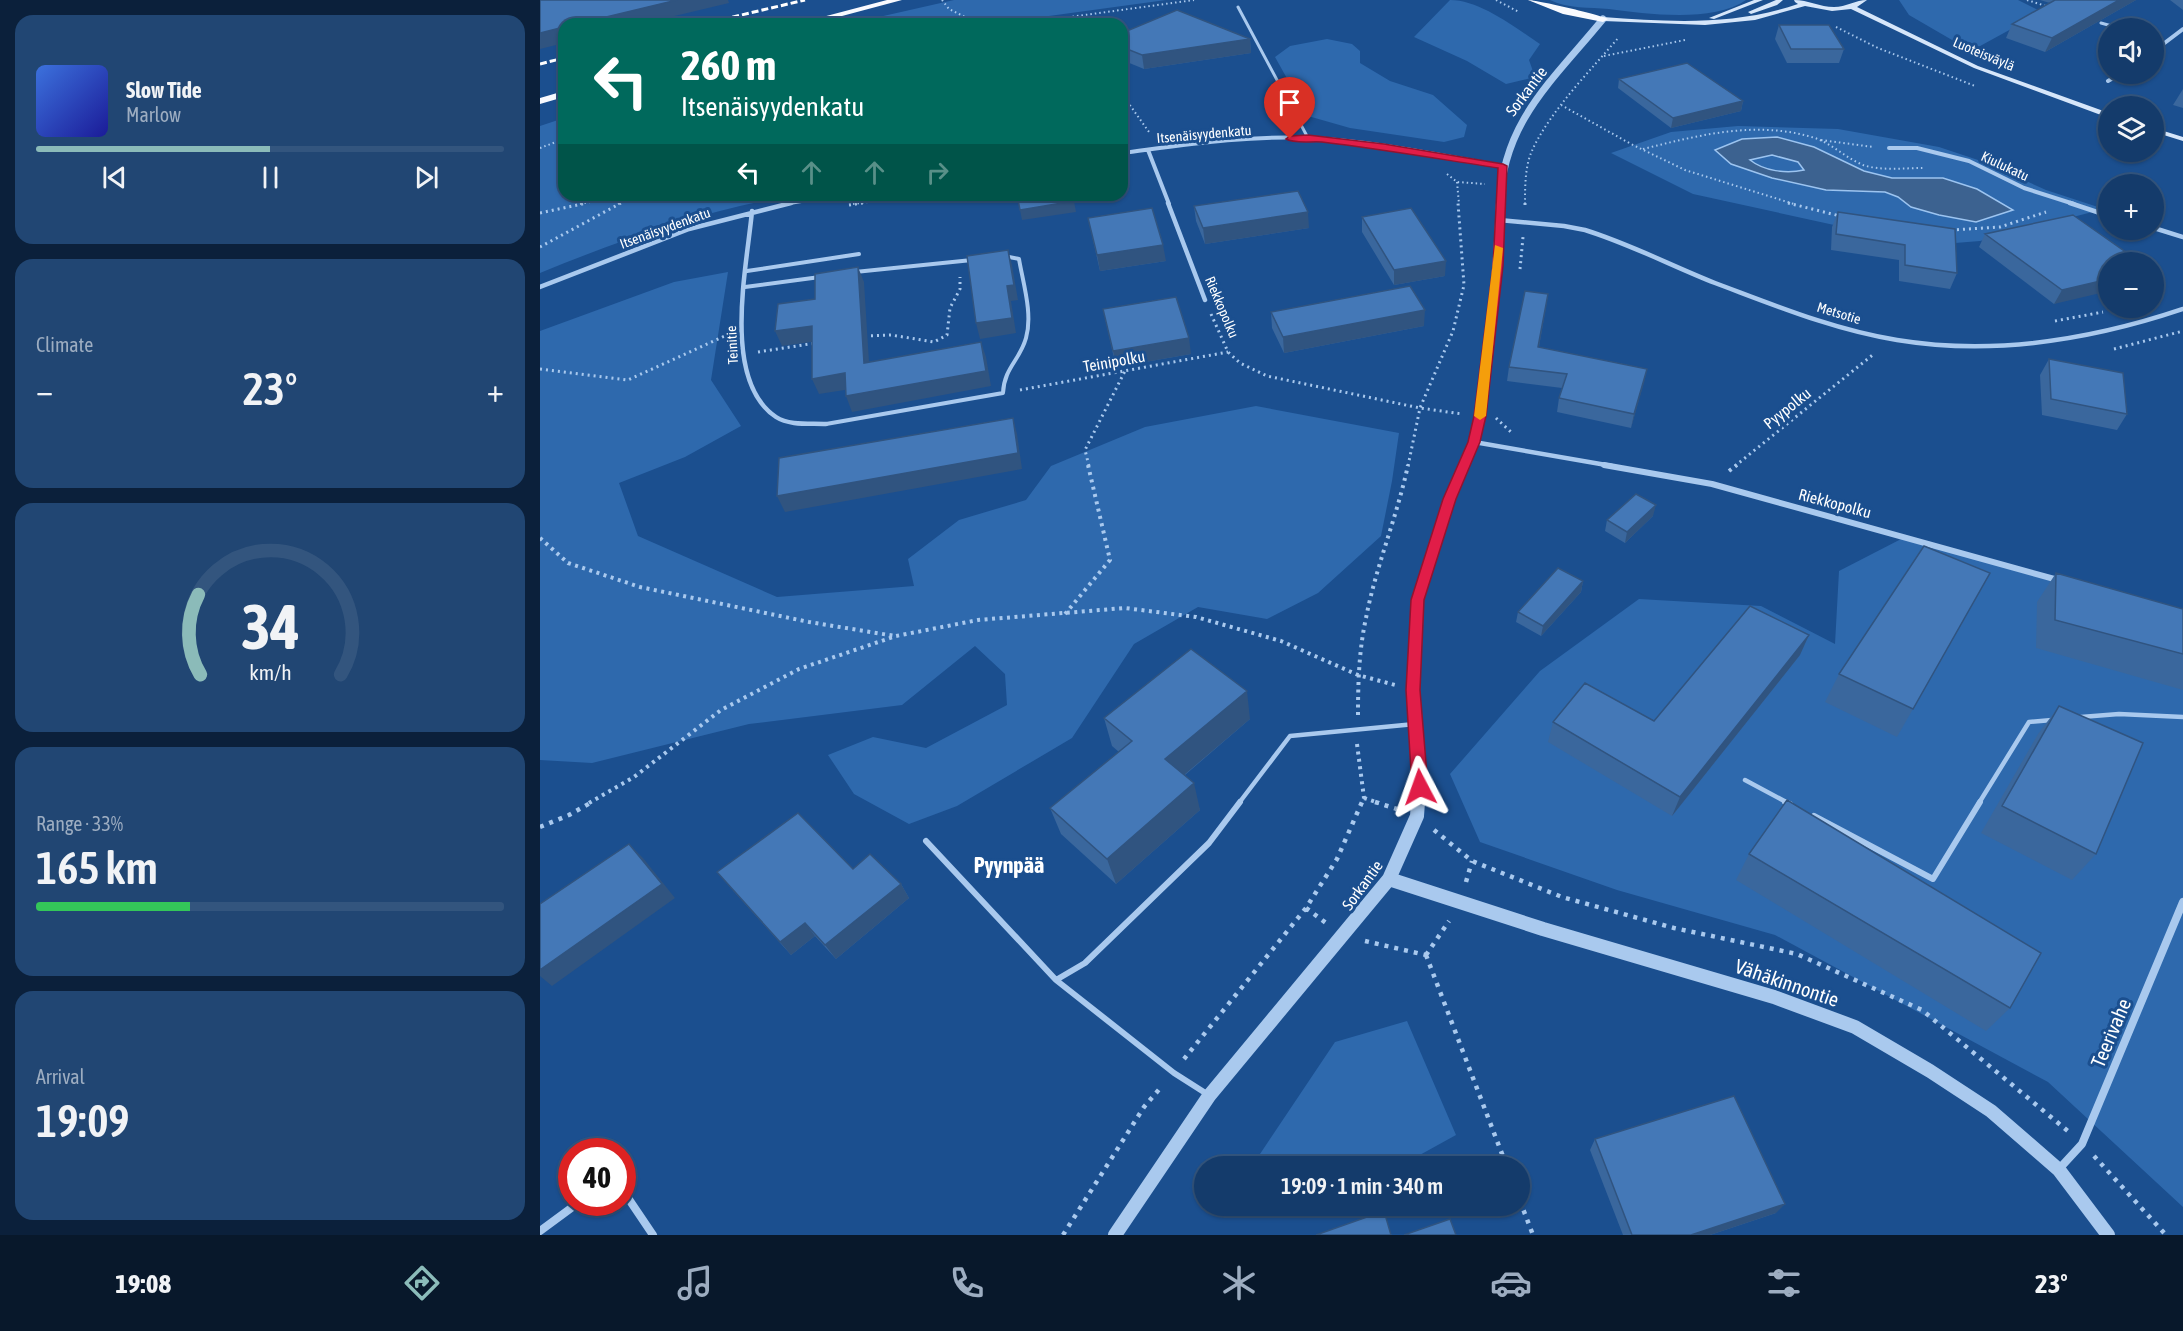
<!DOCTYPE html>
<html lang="en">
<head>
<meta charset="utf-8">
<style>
	body { margin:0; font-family:"Asap Condensed",sans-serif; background:#214673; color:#f1f3f6; height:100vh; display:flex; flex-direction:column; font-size:22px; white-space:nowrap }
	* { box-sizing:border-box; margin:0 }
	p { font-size:20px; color:#9dadc1 }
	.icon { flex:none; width:33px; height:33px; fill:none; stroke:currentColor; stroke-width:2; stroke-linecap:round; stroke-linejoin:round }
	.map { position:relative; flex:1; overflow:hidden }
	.drawer { display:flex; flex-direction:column; gap:15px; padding:15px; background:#0b203b; width:540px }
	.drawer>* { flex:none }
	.guide { position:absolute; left:18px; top:18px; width:570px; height:183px; border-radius:18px; box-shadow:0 2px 4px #0004,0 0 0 2px #33557e; background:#00695c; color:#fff; overflow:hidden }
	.buttons { position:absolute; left:1558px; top:18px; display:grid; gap:12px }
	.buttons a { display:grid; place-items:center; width:66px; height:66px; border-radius:50%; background:#143b6b; box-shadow:0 2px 4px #0004,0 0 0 2px #33557e; font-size:30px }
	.speed { position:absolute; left:18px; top:1138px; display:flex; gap:12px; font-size:30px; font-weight:700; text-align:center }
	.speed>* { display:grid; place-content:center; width:78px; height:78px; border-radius:50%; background:#143b6b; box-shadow:0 2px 4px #0004,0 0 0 2px #33557e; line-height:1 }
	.speed .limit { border:9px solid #d22; background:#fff; color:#111 }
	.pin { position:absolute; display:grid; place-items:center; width:51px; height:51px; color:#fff; margin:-62px -26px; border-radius:50% 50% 50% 0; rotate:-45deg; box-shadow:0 0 6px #0007 }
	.pin .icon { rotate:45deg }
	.me { position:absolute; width:66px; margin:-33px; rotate:356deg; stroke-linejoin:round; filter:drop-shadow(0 0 4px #0008) }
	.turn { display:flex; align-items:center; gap:21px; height:126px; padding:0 24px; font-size:27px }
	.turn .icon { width:78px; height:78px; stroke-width:2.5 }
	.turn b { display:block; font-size:42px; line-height:51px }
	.lanes { display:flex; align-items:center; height:57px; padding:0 24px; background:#0003; justify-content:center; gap:30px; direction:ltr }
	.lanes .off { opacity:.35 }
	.big { font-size:45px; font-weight:600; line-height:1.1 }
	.drawer .card { flex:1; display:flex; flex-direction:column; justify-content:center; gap:9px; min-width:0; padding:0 21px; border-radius:18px; background:#214673 }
	.drawer .dial { align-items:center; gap:0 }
	.dial svg { height:156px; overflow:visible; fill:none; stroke:#33557e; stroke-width:7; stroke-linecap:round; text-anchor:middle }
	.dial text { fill:#f1f3f6; stroke:none }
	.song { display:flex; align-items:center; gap:18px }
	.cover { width:72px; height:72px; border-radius:9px; background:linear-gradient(135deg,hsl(220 70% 55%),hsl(240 70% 35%)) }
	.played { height:6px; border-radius:3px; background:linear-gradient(90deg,#8bbbb9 50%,#33557e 50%) }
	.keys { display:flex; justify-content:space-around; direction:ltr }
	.heat { display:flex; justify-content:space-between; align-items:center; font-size:33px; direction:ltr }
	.charge { height:9px; border-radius:4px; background:linear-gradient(90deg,#34c759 33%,#33557e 0) }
	.trip { position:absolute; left:654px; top:1156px; width:336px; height:60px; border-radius:30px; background:#143b6b; box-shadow:0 2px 4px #0004,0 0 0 2px #33557e; font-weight:600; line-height:60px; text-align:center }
	.menu { display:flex; height:96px; justify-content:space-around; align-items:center; background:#08182b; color:#9dadc1 }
	.menu .icon { width:42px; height:42px }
	.menu .selected { color:#8bbbb9 }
	.menu b { font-size:27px; color:#f1f3f6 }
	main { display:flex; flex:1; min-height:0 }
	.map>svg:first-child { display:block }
	.green { fill:#2e69ad }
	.water { fill:#3c6290; stroke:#9cc4f0; stroke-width:1.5; fill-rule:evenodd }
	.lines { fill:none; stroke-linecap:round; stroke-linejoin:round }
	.path-far3 { stroke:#a9c9ee; stroke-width:2; stroke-dasharray:1.5 3; stroke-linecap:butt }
	.path-far2 { stroke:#a9c9ee; stroke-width:3; stroke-dasharray:2 4; stroke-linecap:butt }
	.path-far1 { stroke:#a9c9ee; stroke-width:4; stroke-dasharray:3 4.5; stroke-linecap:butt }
	.path { stroke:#a9c9ee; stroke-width:4.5; stroke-dasharray:4 6; stroke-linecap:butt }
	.service-far3 { stroke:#a9c9ee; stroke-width:3 }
	.service-far2 { stroke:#a9c9ee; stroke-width:4 }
	.service-far1 { stroke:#a9c9ee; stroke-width:4.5 }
	.service { stroke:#a9c9ee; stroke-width:6 }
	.minor-far3 { stroke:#a9c9ee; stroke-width:4 }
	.minor-far2 { stroke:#a9c9ee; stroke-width:4.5 }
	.minor-far1 { stroke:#a9c9ee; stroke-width:6 }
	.minor { stroke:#a9c9ee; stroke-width:8 }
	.tertiary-far3 { stroke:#a9c9ee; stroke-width:7 }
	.tertiary-far2 { stroke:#a9c9ee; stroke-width:8 }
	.tertiary-far1 { stroke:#a9c9ee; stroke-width:10 }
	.tertiary { stroke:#a9c9ee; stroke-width:14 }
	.secondary { fill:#d6e6fa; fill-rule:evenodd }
	.trunk { fill:#f8faff; fill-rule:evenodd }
	.rail { stroke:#fff; stroke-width:3; stroke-dasharray:7 3; stroke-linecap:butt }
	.wall { fill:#3a679d }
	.shaded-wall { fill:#305480 }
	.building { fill:#4478b7; stroke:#305480; stroke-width:1.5 }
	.route { fill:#e11d48; stroke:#92132f; stroke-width:1.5 }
	.slow { fill:#f59e0b }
	.labels { text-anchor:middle; stroke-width:6; stroke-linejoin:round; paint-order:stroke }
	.far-street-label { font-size:14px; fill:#fff; stroke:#1b4f8f }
	.street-label { font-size:16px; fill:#fff; stroke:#1b4f8f }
	.near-street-label { font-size:20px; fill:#fff; stroke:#1b4f8f }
	.district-label { font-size:22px; font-weight:bold; fill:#fff; stroke:#1b4f8f }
</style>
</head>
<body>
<main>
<section class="drawer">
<div class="card">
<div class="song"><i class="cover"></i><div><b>Slow Tide</b><p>Marlow</p></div></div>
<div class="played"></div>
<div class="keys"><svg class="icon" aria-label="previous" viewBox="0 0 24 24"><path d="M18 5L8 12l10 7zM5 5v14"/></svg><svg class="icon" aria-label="pause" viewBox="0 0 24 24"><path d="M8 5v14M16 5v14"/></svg><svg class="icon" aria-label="next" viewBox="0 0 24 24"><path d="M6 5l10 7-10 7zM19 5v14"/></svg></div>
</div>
<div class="card"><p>Climate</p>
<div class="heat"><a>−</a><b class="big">23°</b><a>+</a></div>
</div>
<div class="card dial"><svg viewBox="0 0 100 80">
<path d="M14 69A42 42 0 1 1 86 69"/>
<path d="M14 69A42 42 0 0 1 13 28" stroke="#8bbbb9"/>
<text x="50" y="56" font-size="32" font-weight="700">34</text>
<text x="50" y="72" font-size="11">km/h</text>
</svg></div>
<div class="card"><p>Range · 33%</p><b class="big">165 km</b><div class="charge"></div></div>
<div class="card"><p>Arrival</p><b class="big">19:09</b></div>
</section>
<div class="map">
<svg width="1643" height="1235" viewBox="0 0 1643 1235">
	<rect width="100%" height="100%" fill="#1b4f8f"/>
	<path class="green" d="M414,0H626L450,24H308Z
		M910,0C940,0 976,28 1000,44L989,60L995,77L966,84L927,61L874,37Z
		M1010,0H1206C1173,23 1107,14 1069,9C1049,7 1029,9 1010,0Z
		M1359,0H1478L1502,12L1431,51L1369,15Z
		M787,39L812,44L820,51V63L850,81L893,95L927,125L924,137L904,142L810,128L768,116L735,57L750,46Z
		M24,118V195H256C168,209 83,239 0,273V126Z
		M1198,126L1298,129L1399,147L1444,162L1506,190L1564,209L1440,241L1415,243L1349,237L1153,194L1071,153L1131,132Z
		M188,272L171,380L201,426L145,457L79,483L98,536L237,597L374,586L368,559L419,520L486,500L511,466L605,427L716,406L859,433L852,481L841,536L778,593L727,619L658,607L594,644L532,738L417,806L369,824L314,794L288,755L333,737L386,748L467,705L465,674L435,646L362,705L209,724L52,763L0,760V331L134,282Z
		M1365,537L1643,615V1207L1508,1082L1235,935L1077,890L940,842L910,774L1000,671L1099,599L1221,606L1295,644L1299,571Z
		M867,1021L916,1135L858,1167H719L714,1163L795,1042Z"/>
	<path class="water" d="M1237,137L1274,147L1324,171L1352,178H1403L1437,189L1473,210L1436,222L1399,215L1371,207L1358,197L1345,192L1286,190L1232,178L1191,164L1175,150L1202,139ZM1232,155L1258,162L1264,170C1246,174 1224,171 1210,160Z"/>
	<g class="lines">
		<path class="path-far3" d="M402,0L409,9L439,24
			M956,0L979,12
			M1487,0L1509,7
			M479,24L654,0
			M1296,27L1338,48L1435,86
			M1064,56L1145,40
			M582,94L609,132
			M1021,105L1091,144L1145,170L1254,204
			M1281,140L1333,147
			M0,148L24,139
			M1103,149C1160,135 1217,120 1275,138C1292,144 1306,158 1323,165C1341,171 1364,168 1383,168
			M907,174L917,182L945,184
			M917,182L919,204
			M40,204L84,195
			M78,204L96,195
			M313,204L380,195
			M985,204C985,188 985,168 991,153C1008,113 1051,70 1079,37"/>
		<path class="path-far2" d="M985,203V206
			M1248,203L1300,216
			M309,205L323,203
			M0,213L47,203
			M1411,230L1460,227L1506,212
			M1585,230L1599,233
			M0,247L81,203
			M980,269L983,237
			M671,314L688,352L700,363L727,376L880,408L922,414
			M1515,321L1563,312
			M325,336L351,335L394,342L407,335L410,308L420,289V277
			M1574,349L1643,331
			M218,352L276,343
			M0,369L88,380L187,335
			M480,390L688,352
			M956,418L972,433
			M549,466L545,450L585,371
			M868,466L880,408L913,331L924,285L918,203
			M1195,466L1335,353"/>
		<path class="path-far1" d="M1189,471L1197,465
			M0,538L28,563L100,587L269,622L355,636
			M525,614L570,560L548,465
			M818,715C818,682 819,650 826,618C836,566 857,517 868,465
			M817,744L824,798L822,803
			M824,798L839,803
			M49,803L94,777L181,710L259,669L356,636L438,620L585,608L656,617L741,641L818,675L855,685"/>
		<path class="path" d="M835,802L857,809
			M0,827L29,815L52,802
			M894,830L932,861L1022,897L1134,928L1257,954L1382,1010L1529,1132
			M926,882L932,861
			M766,908L786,923
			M825,941L886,955
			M886,955L967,1167
			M886,955L909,921
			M644,1059L766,908L797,859L822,802
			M1554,1156L1626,1235
			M980,1201L993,1235
			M523,1235L604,1107L622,1086"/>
		<path class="service-far3" d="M698,7L768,138
			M1561,23L1579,28
			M1614,40L1625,43"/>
		<path class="service-far2" d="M207,271L319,254
			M315,272L432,260
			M205,287L280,277
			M286,424L463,393C464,368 480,360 486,338C493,314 483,283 479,259L464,256"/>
		<path class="service-far1" d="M1541,717L1579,714L1643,717
			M1205,780L1248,803
			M699,803L750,736L875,724
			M1439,803L1489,722L1512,720"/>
		<path class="service" d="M1245,802L1250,804
			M1274,816L1393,879L1440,802
			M386,841L516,980L545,963L669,843L700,802
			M516,980L634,1073L667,1094"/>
		<path class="minor-far3" d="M1614,51L1643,29
			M1568,81L1580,74
			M1349,148H1377L1429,161L1484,188L1534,204
			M608,150L629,204
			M582,153C644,145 706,135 769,138C834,141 898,155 963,166
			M244,204L296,195"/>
		<path class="minor-far2" d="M628,203L665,300
			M1530,203L1569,216
			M212,211C207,267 181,380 236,417C250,426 271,423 286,424
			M959,220L1024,226L1045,230C1090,244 1132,266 1175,283C1234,305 1294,330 1357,340C1454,356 1551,340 1643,309
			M1614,228L1643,237
			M0,287L149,229L251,203
			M934,442L1072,466"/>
		<path class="minor-far1" d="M1064,465L1172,484L1518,580"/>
		<path class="minor" d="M1519,1169L1542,1144L1643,902
			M82,1189L113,1235
			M0,1231L38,1203"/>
		<path class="tertiary-far3" d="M960,204C962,122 1014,79 1063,19"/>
		<path class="tertiary-far2" d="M924,466C940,429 943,390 948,350C954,301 958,253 960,203"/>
		<path class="tertiary-far1" d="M878,803L880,787L873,689L877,601L910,499L924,465"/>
		<path class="tertiary" d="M849,879L1003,929L1234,997L1315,1027L1390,1071L1451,1111L1519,1170L1568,1235
			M575,1235L669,1096L849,879L877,816L878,802"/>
		<path class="secondary" d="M1214,0H1223L1174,19L1169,18Z
			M1236,0H1243L1237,5L1211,14L1208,12Z
			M1254,0C1268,0 1280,7 1294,7C1306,7 1316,0 1327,0L1317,7L1438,66L1569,113V118L1434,68L1311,9L1292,11L1265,6L1215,20L1165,25L1063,21L1060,19L1063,17C1130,22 1195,26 1258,4L1255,2Z
			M1614,128L1643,137V141L1614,132Z"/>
		<path class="trunk" d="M347,0H362L272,24H256Z
			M988,0C997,0 1061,15 1068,19L1063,22L1023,14Z
			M24,91V97L0,104V98Z"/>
		<path class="rail" d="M163,24L265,0
			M0,64L24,58"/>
	</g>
	<path class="wall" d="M1500,0H1596L1505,52L1466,38L1472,24L1510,3Z
		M1630,0H1643V10Z
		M1239,25L1304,49L1299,63H1247L1235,39Z
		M582,33L710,39L711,53L604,69L582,60Z
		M1079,79L1203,101L1201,111L1131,128L1078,88Z
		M1643,89V108L1633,105Z
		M654,206L769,228L665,244L656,221Z
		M1298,212L1415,229L1417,273L1410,289L1359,281V260L1291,250L1292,227Z
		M822,217L905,276L854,285L822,232Z
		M548,218L626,261L560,271Z
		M1445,234L1600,262L1514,304L1439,247Z
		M1008,294L999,347L1107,369L1091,428L1017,412L1019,398L1022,388L967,381L969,367Z
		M563,309L651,354L576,367Z
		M731,312L884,326L744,353L732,328Z
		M1509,359L1587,414L1577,430L1502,415L1500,375Z
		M1113,516L1085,543L1065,531L1067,520Z
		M1516,573L1643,609V690L1496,648L1497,602Z
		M1043,581L1041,592L1001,636L976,622L978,612Z
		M1260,655L1132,816L1008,742L1013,722L1114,721Z
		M1299,674L1373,709L1357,737L1285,702Z
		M1519,706L1556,854L1532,880L1441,833L1498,734Z
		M564,718L710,719L645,775L660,810L576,884L521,834L510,808L579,752L572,746Z
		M1209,854L1470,1008L1446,1031L1196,880Z
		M313,869L361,884L369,898L296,959L275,936L251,955L189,886Z
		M1055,1139L1236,1213L1170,1235H1083L1050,1150Z"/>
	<path class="shaded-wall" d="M137,0H188L189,3L101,24H37Z
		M1579,0H1596L1505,52L1512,38Z
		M24,27V43L0,49V33Z
		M710,39L711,53L604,69L602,55Z
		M1203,101L1201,111L1131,128L1133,118Z
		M534,201L536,212L482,220L480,210Z
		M768,212L769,228L665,244L663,228Z
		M623,245L626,261L560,271L557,255Z
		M468,250L472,265L478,300L471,301L476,333L440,339L436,323L467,286Z
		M906,261L905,276L854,285V270Z
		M318,267L324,282L330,378L324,363Z
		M1569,279V291L1514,304L1522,290Z
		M1008,294L1006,308L996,361L998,347Z
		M885,310L884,326L744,353L743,337Z
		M272,326L278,341L242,346L235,331Z
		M649,338L651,354L576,367L573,351Z
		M441,342L446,357L451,386L312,412L306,396Z
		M1107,369L1104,383L1091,428L1094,414Z
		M305,373L311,389L279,394L272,379Z
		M473,418L477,434L482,469L245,512L237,496Z
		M1116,505L1113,516L1085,543L1087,532Z
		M1043,581L1041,592L1001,636L1003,626Z
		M1269,635L1260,655L1132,816L1140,797Z
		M707,691L710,719L631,786L625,759Z
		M654,783L660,810L576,884L567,859Z
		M89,844L103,858L135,898L12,986L0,976V970Z
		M361,884L369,898L296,959L285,945Z
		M265,923L275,936L251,955L240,942Z
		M1245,1204L1236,1213L1170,1235H1151Z"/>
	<path class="building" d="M0,0H137L37,24H24V27L0,33Z
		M1515,0H1579L1512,38L1472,24Z
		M637,10L710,39L602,55L582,47V33Z
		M1239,25H1289L1304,49H1251Z
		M1147,63L1203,101L1133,118L1079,79Z
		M758,191L768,212L663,228L654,206Z
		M477,195H532L534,201L480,210Z
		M612,208L623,245L557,255L548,218Z
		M871,208L906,261L854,270L822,217Z
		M1298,212L1415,229L1417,273L1365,265V245L1296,234Z
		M1533,215L1600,262H1569V279L1522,290L1445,234Z
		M468,250L474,285L467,286L472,318L436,323L427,256Z
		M318,267L324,363L441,342L446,371L306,396L305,373L272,379V326L235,331L238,304L275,299V274Z
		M870,286L885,310L743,337L731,312Z
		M985,291L1008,294L998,347L1107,369L1094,414L1019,398L1027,374L969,367Z
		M636,297L649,338L573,351L563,309Z
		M1509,359L1583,373L1587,414L1511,399Z
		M473,418L478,453L237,496L239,458Z
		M1096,494L1116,505L1087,532L1067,520Z
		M1384,546L1450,573L1373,709L1299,674Z
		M1018,568L1043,581L1003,626L978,612Z
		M1516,573L1643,609V654L1515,620Z
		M1210,606L1269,635L1140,797L1013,722L1045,683L1114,721Z
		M651,649L707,691L625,759L654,783L567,859L510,808L592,741L564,718Z
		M1519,706L1603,743L1556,854L1462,806Z
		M1247,800L1501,953L1470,1008L1209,854Z
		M258,813L313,869L330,854L361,884L285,945L265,923L240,942L177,872Z
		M89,844L122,884L0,970V904Z
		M1194,1096L1245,1204L1151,1235H1092L1055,1139Z
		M844,1211L851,1235H776Z
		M910,1219L916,1235H864Z"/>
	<path class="route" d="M768,135L844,144L963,164L967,166L963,266L946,416L940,442L916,499L884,600L880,690L888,787L885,792L880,794L874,792L872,787L866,690L871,600L903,499L928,442L934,416L953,266L958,168C899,159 841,149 782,142C772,141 754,144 746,139L750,136Z"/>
	<path class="slow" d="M955,245L963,248L946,416L940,420L934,416Z"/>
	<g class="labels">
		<g class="far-street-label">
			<text transform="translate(1444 54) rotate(23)" y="5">Luoteisväylä</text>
			<text transform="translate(664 134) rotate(-5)" y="5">Itsenäisyydenkatu</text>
			<text transform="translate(1465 166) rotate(25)" y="5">Kiulukatu</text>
			<text transform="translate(125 228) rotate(-20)" y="5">Itsenäisyydenkatu</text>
			<text transform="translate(682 307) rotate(67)" y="5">Riekkopolku</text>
			<text transform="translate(1299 313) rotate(17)" y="5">Metsotie</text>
			<text transform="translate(192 345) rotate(-93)" y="5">Teinitie</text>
		</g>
		<g class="street-label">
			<text transform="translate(986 91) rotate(-53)" y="6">Sorkantie</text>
			<text transform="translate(574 361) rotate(-10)" y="6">Teinipolku</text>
			<text transform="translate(1247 408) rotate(-39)" y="6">Pyypolku</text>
			<text transform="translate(1295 503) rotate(15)" y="6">Riekkopolku</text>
			<text transform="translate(822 885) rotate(-54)" y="6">Sorkantie</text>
		</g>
		<g class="near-street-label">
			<text transform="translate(1247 983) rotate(19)" y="7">Vähäkinnontie</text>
			<text transform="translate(1571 1033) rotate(-67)" y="7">Teerivahe</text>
		</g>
		<g class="district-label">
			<text x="469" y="873">Pyynpää</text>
		</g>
	</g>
</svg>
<div class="buttons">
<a><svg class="icon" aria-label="sound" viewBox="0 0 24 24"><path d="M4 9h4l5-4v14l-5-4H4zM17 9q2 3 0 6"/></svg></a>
<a><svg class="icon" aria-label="layers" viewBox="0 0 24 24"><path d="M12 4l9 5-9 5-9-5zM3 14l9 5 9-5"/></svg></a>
<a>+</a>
<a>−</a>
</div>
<div class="speed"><div class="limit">40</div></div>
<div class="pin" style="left:750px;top:139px;background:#d93025"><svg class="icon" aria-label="arrive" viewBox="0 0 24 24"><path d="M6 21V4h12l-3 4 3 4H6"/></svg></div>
<svg class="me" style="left:880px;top:787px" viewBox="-20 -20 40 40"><path d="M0-17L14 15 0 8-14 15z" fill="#e11d48" stroke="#fff" stroke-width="4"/></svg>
<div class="trip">19:09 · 1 min · 340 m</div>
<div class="guide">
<div class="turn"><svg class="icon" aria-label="left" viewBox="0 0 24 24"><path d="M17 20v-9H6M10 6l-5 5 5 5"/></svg><div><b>260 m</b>Itsenäisyydenkatu</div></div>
<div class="lanes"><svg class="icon" aria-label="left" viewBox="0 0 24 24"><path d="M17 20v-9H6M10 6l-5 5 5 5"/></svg><svg class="icon off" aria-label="ahead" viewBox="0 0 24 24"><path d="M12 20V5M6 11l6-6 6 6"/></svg><svg class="icon off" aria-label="ahead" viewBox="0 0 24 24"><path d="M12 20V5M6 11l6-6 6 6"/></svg><svg class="icon off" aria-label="right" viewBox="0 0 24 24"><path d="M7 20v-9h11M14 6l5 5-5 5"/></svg></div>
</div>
</div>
</main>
<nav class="menu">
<b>19:08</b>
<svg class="icon selected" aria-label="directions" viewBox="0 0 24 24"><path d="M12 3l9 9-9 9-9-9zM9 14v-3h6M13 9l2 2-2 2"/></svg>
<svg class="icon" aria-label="music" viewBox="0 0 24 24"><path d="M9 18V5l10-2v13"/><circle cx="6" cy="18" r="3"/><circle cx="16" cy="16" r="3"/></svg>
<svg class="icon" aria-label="phone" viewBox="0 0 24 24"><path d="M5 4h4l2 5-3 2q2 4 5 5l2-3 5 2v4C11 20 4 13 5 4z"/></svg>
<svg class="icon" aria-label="climate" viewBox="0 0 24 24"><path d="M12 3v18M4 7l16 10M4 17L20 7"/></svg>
<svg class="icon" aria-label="car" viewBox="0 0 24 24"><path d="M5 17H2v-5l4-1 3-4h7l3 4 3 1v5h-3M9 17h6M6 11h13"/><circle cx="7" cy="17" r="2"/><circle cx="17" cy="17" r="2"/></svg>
<svg class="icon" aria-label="filters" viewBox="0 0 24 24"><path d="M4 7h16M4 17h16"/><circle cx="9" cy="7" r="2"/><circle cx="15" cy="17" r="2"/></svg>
<b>23°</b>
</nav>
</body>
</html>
